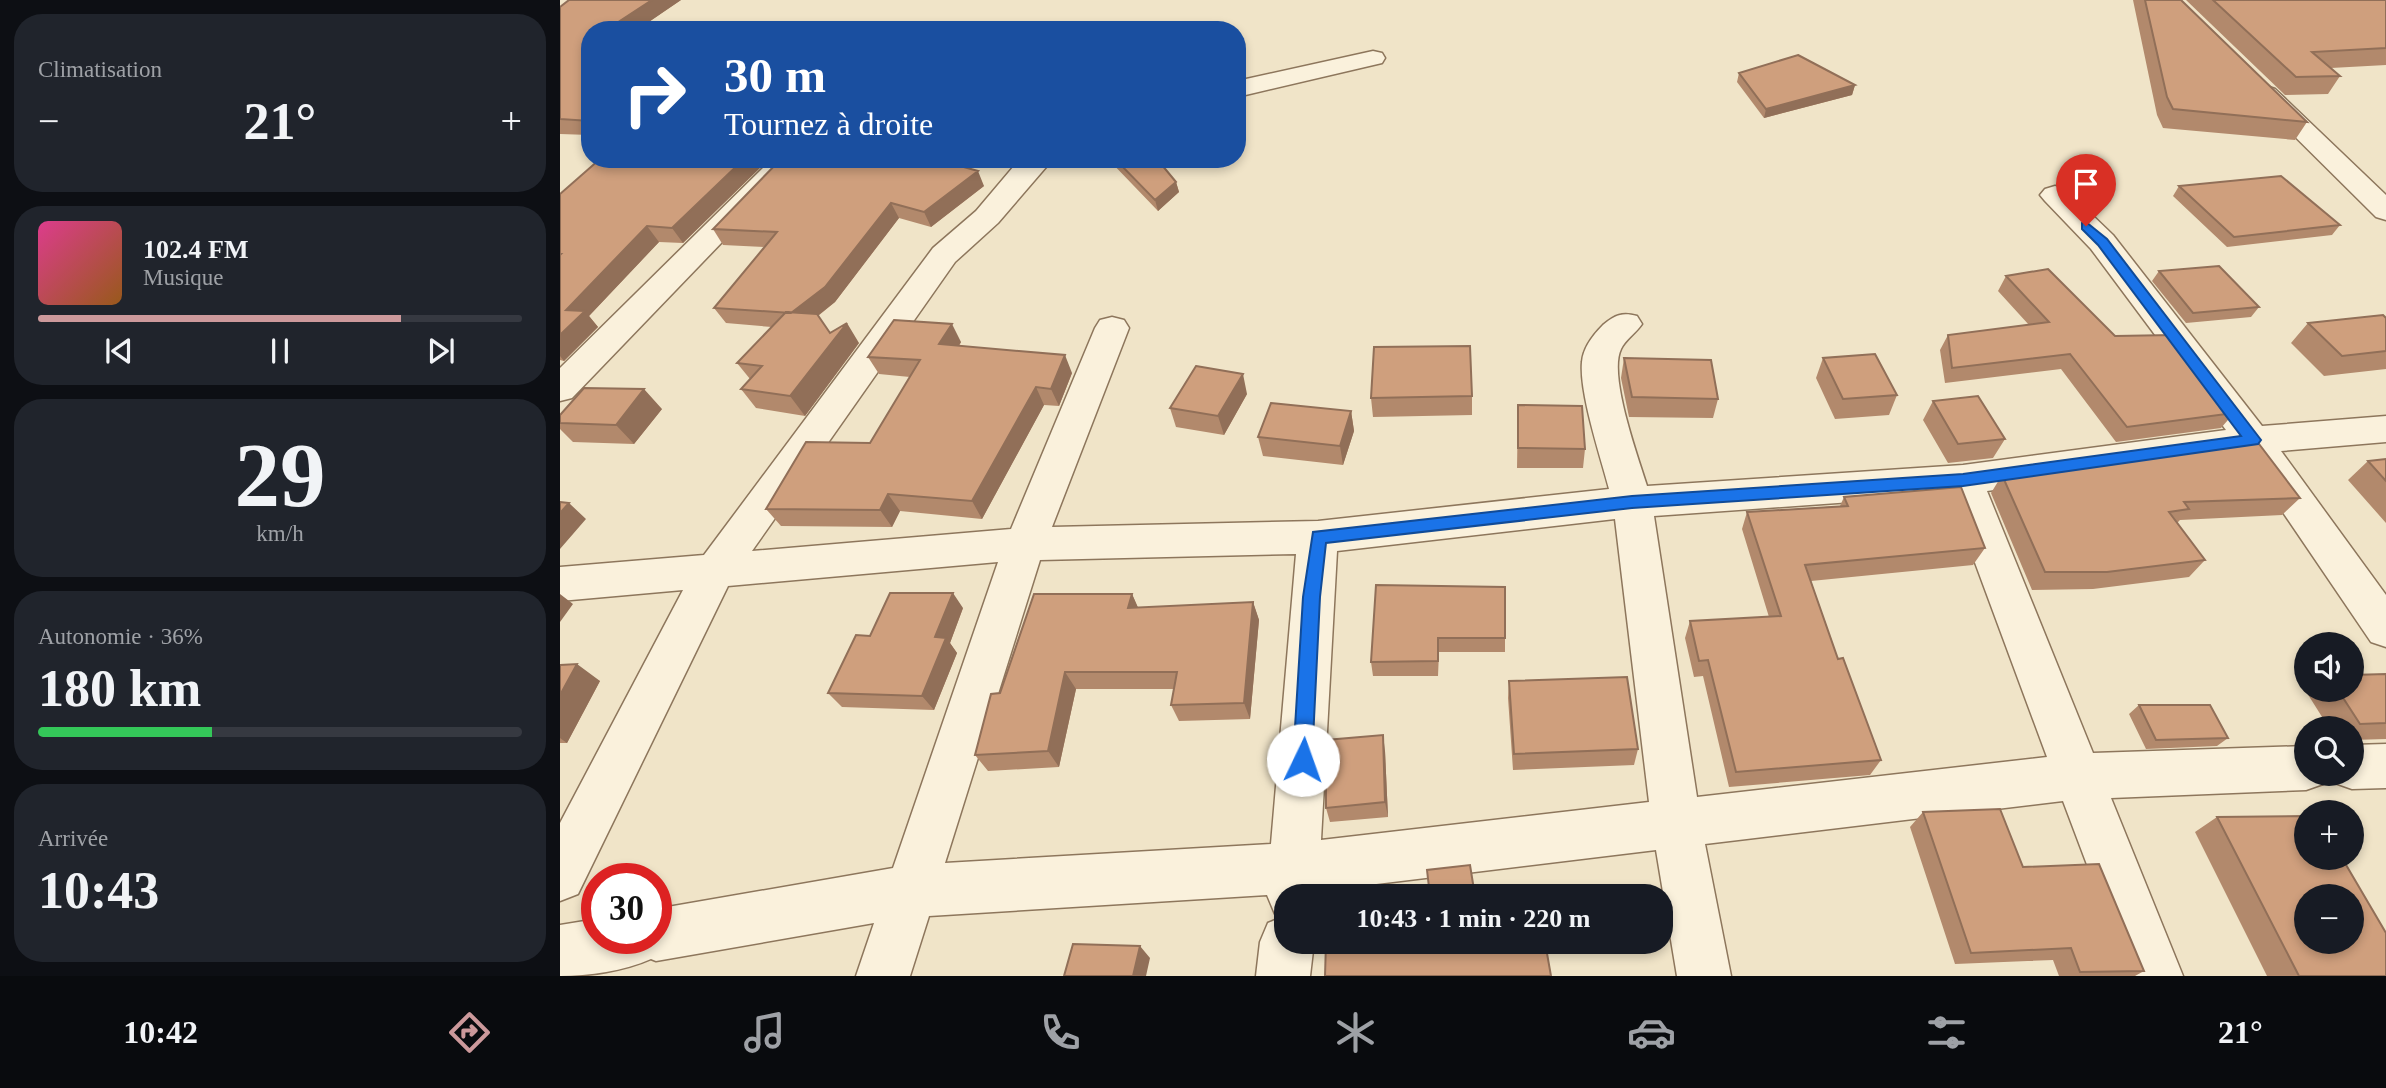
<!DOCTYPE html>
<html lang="fr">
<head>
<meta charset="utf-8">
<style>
	body { margin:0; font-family:Georgia,serif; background:#20242c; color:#f1f3f6; height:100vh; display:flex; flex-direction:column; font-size:26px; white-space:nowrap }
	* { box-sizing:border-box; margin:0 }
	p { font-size:23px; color:#9ea1a6 }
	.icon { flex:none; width:38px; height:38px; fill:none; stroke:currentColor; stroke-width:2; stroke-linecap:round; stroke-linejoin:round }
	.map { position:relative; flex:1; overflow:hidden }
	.details { display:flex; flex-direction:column; gap:14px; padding:14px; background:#0d0f14; width:560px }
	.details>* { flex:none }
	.banner { position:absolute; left:21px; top:21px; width:665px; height:147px; border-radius:28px; box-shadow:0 4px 10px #0003; background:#1a4fa0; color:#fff; overflow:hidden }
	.controls { position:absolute; left:1734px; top:632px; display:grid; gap:14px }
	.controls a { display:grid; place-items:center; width:70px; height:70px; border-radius:50%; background:#171b24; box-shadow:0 4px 10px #0003; font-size:35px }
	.speed { position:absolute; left:21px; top:863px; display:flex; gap:14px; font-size:35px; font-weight:700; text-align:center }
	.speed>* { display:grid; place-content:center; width:91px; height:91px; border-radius:50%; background:#171b24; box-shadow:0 4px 10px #0003; line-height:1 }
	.speed .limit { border:10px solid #d22; background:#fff; color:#111 }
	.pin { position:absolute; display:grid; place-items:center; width:60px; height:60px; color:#fff; margin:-72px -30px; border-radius:50% 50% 50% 0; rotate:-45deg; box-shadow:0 0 7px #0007 }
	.pin .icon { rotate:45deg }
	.me { position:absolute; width:77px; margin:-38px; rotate:3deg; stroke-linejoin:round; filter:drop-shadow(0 0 5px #0008) }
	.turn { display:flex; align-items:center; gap:24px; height:147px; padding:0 28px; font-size:32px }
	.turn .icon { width:91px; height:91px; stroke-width:2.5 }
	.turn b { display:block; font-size:49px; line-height:60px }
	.big { font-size:52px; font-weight:700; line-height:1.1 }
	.details .tile { flex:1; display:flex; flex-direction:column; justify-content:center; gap:10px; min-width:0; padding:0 24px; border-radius:28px; background:#20242c }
	.details .dial { align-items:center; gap:0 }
	.dial b { font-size:91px; line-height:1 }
	.song { display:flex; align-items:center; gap:21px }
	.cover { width:84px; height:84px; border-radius:10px; background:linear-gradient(135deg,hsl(330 70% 55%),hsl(30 70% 35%)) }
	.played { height:7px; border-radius:4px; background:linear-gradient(90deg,#cc999b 75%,#363941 75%) }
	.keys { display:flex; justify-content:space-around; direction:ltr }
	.heat { display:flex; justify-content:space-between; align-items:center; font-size:38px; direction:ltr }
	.charge { height:10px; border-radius:5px; background:linear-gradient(90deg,#34c759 36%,#363941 0) }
	.trip { position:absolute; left:714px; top:884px; width:399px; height:70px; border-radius:28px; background:#171b24; box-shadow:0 4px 10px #0003; font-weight:700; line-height:70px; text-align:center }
	.dock { display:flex; height:112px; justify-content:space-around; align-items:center; background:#090b0e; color:#9ea1a6 }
	.dock .icon { width:49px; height:49px }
	.dock .current { color:#cc999b }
	.dock b { font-size:32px; color:#f1f3f6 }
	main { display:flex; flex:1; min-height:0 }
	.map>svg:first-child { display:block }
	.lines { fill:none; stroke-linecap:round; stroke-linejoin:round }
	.minor-casing { stroke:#8d765c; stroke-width:3 }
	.minor { fill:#faf1dc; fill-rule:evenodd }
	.wall { fill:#b2896c }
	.shaded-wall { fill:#916f58 }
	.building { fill:#cf9f7d; stroke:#916f58; stroke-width:2; fill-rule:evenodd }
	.route { fill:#1a73e8; stroke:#114b97; stroke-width:2 }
</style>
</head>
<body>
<main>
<section class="details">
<div class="tile"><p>Climatisation</p>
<div class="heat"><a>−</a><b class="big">21°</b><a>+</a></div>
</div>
<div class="tile">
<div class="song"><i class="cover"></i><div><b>102.4 FM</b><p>Musique</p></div></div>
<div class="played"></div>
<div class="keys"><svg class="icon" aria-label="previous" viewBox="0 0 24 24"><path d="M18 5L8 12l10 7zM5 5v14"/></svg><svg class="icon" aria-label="pause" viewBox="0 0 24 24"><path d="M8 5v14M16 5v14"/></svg><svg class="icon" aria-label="next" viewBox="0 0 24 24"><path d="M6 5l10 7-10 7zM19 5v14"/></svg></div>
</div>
<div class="tile dial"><b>29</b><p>km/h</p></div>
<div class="tile"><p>Autonomie · 36%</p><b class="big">180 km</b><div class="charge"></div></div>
<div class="tile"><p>Arrivée</p><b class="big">10:43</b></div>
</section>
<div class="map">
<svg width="1826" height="976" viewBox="0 0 1826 976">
	<rect width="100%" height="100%" fill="#f0e4c8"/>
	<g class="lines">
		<defs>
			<path id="minor" d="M813,51L822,53L825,58L822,63L677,97V81Z
				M1706,86L1715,89L1826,195V220L1816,217L1697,99L1693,94L1697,89Z
				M212,159H242L12,398L0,401V368Z
				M460,159H493L438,223L395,262L192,551L451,529L535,328L540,320L552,317L564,320L569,328L492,527L758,521L1049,489C1041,458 1019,393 1022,362C1023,348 1033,335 1043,325C1055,315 1062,312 1077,316L1082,324C1076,333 1065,340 1061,349C1048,375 1078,457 1087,486L1403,465L1666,430L1531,249L1485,201L1480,195L1485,189L1495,186L1505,189L1553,235L1702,426L1826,416V442L1721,451L1826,595V647L1811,642L1684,455L1427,491L1533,753L1746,746V774H1767L1763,784L1746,790L1551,798L1623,976H1569L1503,801L1145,844L1171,976H1117L1096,850L759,891V896H726V942H754L750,976H696L700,942L708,923L722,917L715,914L707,895L369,916L350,976H296L314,923L96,961L91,959C64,971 29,976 0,976V925L37,919V938H96V909L333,868L438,562L168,586L18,894L0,901V823L123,590L0,601V567L144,555L373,248L416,211ZM1390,495L1487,757L1137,797L1094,516ZM1055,519L1089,802L761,840L777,551ZM736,554L711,844L385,863L480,560Z
				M1826,744V788L1792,789L1775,783L1771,774H1792V745Z"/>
		</defs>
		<use href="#minor" class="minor-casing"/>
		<use href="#minor" class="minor"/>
	</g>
	<path class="wall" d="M121,0L77,30H30V135L0,134V7Z
		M1573,0H1621L1747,122L1735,140L1603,128L1597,115Z
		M1626,0H1826V65L1771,68L1780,76L1768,94L1725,95Z
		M1179,73L1295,85L1292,95L1204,118L1177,82Z
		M40,159H209L123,243L99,242L29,316L38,327L4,361L0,360V194Z
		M221,159H382L380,161L424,186L371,227L339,218L275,302L258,316L270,333L299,343L245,416L196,408L181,389L190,379L177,363L212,327L166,323L154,308L205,247L163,245L153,229Z
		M548,159H597L616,182L619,192L598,211Z
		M1619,186L1780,225L1772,235L1667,247L1613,196Z
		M1599,271L1699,307L1691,317L1626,323L1592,281Z
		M1446,276L1555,336L1674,413L1661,428L1556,442L1501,369L1385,383L1380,350L1388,335L1469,325L1438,291Z
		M1826,318V369L1764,376L1731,343L1748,323Z
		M401,342L399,346L512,373L499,406L484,405L422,519L340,511L332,527L221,526L206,509L310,443L350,377L319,374L308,357Z
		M1064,358L1158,399L1153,418L1069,417L1061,378Z
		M1263,358L1337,395L1329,415L1275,419L1256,378Z
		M687,394L664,435L616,427L610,408Z
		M912,396V415L813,417L811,398Z
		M1373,401L1445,439L1433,458L1388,463L1363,420Z
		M958,405L1025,449L1023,468H957Z
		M102,409L74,444L13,442L0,429V415Z
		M791,411L794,431L783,465L703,456L698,437Z
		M1826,459V523L1788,480L1808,461Z
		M1442,475L1740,498L1722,515L1620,520L1617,523L1645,560L1629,577L1533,589L1472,590L1431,493Z
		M1284,497L1425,548L1413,565L1251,581L1278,659L1321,760L1310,775L1169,787L1143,676L1134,677L1125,638L1130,621L1209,617L1182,529L1187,512L1280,506Z
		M945,587V652H879L878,676H813L811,662Z
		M572,594L578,608L693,602L699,620L690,719L619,721L611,705L614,689H516L499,767L428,771L415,755L440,693Z
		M403,608L390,643L397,653L374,710L282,707L268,693L310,636Z
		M0,665L40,681L7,743H0Z
		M1826,674V739L1792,740V728H1769L1747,693L1751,690H1792Z
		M949,681L1078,749L1074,765L953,770L948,698Z
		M1579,705L1668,738L1657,746L1586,749L1569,714Z
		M825,751L828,817L770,822L766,808Z
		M1363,812L1463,867L1584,971L1575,976H1499L1493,960L1395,964L1350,827Z
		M1657,817L1826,976H1707L1635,832Z"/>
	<path class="shaded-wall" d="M92,0H121L77,30H51L49,28Z
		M1295,85L1292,95L1204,118L1206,109Z
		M184,159H209L123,243L112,228Z
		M418,171L424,186L371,227L364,212Z
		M616,182L619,192L598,211L595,200Z
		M331,203L339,218L275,302L241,329L231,313Z
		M87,226L99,242L29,316L38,327L4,361L0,356V335L6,310Z
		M287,323L299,343L245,416L230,396Z
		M392,324L401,342L388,362L379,344Z
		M505,355L512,373L499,406L491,389Z
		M683,374L687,394L664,435L658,416Z
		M476,387L484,405L422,519L412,501Z
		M84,389L102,409L74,444L56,425Z
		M791,411L794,431L783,465L780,446Z
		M328,494L340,511L332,527L320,510Z
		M9,503L26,519L0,549V513Z
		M393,593L403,608L390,643L397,653L374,710L362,696L375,637Z
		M0,594L13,604L0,622Z
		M572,594L580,612L568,608Z
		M693,602L699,620L690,719L684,703Z
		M17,664L40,681L7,743L0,738V695Z
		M505,672L516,689L499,767L488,751Z
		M823,735L825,751L828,817L825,802Z
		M580,946L590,958L586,976H573Z"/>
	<path class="building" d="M9,0H92L49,28L64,30H30V121L0,119V7Z
		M1585,0H1621L1747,122L1613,109L1607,97Z
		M1653,0H1826V48L1752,52L1780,76L1736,77Z
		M1238,55L1295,85L1206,109L1179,73Z
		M40,159H184L112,228L87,226L6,310L25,311L0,335V255L1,254H0V194Z
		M221,159H375L418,171L364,212L331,203L265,287L231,313L154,308L217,232L153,229Z
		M555,159H597L616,182L595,200Z
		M1721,176L1780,225L1674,237L1619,186Z
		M1659,266L1699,307L1633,313L1599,271Z
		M1488,269L1555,336L1613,335L1674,413L1567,427L1510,354L1392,368L1388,335L1489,322L1446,276Z
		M226,312L257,314L270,333L287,323L230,396L181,389L202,366L177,363Z
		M1823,315L1826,318V351L1782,356L1748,323Z
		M334,320L392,324L379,344L505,355L491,389L476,387L412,501L328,494L320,510L206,509L246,442L310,443L360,360L308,357Z
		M910,346L912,396L811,398L814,347Z
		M1315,354L1337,395L1283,399L1263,358Z
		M1064,358L1151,360L1158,399L1072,397Z
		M636,366L683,374L658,416L610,408Z
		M24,388L84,389L56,425L0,423V415Z
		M1418,396L1445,439L1398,444L1373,401Z
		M711,403L791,411L780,446L698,437Z
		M958,405L1022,406L1025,449L958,448Z
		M1696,440L1740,498L1624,502L1629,509L1609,512L1645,560L1547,572H1485L1442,475Z
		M1826,459V481L1808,461Z
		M1401,487L1425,548L1245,565L1278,659L1283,658L1321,760L1176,772L1148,660L1139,661L1130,621L1221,616L1187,512L1288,506L1284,497Z
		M0,502L9,503L0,513Z
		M816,585L945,587V638H878V661L811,662Z
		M330,593H393L375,637L386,638L362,696L268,693L296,635L310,636Z
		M474,594H572L568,608L693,602L684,703L611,705L617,672H505L488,751L415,755L431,694L440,693Z
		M17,664L0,695V665Z
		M1826,674V723L1800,724L1778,690H1792V675Z
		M1067,677L1078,749L954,754L949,681Z
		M1579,705H1650L1668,738L1596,740Z
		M823,735L825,802L766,808V740Z
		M1440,809L1463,867L1539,864L1584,971L1520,972L1511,948L1411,953L1363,812Z
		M1746,816V858H1782L1826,933V976H1739L1657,817ZM1746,896H1792V942H1746Z
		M910,865L915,896H870L867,870Z
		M766,942H985L991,976H765Z
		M513,944L580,946L573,976H504Z"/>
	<path class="route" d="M1526,222L1547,239L1698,436L1701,440L1698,444L1403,486L1072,508L766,543L760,597L752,760L749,766L743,769L736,766L733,760L743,597L753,532L1072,496L1403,474L1681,436L1538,245L1522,229V223Z"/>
</svg>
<div class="controls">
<a><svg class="icon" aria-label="sound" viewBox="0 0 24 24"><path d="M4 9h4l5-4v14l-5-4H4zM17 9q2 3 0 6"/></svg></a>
<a><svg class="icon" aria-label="search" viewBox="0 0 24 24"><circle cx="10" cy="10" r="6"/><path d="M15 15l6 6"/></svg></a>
<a>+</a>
<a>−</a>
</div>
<div class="speed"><div class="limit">30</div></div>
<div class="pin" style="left:1526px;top:226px;background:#d93025"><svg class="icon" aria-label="arrive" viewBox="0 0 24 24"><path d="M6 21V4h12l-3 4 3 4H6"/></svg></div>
<svg class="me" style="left:743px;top:760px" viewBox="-20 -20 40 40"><circle r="19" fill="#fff"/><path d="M0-13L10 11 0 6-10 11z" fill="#1a73e8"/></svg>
<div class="trip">10:43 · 1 min · 220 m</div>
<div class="banner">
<div class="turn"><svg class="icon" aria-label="right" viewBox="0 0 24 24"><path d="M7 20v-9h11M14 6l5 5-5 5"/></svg><div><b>30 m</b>Tournez à droite</div></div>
</div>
</div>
</main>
<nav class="dock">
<b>10:42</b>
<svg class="icon current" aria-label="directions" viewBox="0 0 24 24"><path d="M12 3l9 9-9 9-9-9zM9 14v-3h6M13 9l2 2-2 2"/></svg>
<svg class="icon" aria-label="music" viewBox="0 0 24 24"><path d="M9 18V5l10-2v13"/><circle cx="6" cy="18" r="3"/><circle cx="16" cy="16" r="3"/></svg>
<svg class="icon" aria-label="phone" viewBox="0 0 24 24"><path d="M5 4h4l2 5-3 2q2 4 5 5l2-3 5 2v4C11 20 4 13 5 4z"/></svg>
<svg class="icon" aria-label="climate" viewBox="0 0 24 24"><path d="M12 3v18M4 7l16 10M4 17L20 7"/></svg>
<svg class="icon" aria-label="car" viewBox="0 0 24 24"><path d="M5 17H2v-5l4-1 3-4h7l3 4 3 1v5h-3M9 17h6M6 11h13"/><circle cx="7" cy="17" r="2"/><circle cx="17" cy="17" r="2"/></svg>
<svg class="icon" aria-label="filters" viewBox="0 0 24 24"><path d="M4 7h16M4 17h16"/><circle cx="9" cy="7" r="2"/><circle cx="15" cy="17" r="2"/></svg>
<b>21°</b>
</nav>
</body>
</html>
